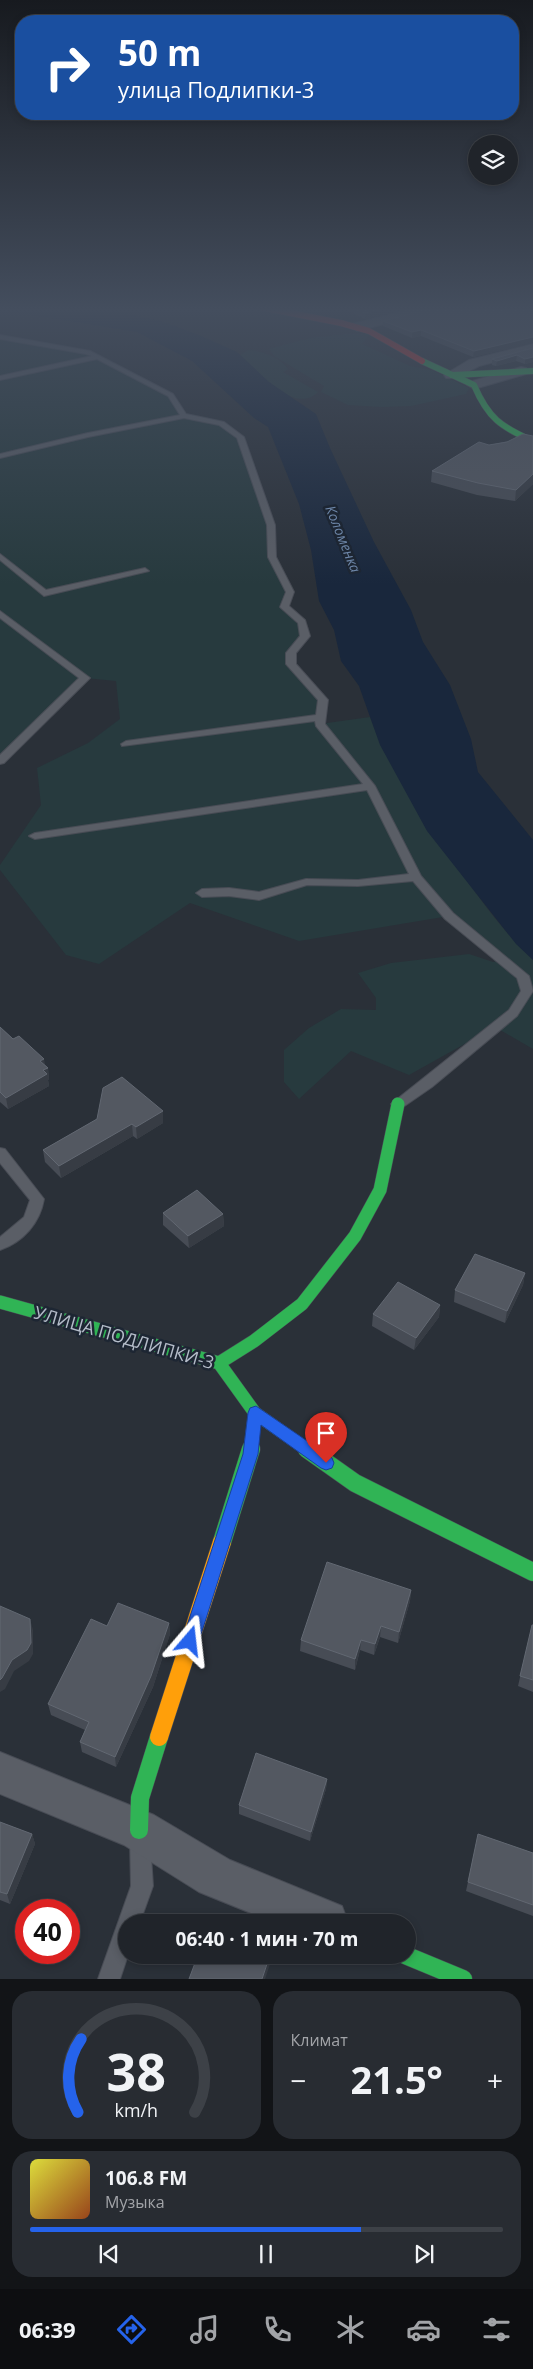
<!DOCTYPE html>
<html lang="ru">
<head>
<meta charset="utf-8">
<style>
	body { margin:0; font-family:"Open Sans",sans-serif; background:#282c32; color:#f1f3f6; height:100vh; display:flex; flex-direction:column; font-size:19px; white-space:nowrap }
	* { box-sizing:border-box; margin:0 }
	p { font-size:16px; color:#a2a4a8 }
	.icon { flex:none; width:28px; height:28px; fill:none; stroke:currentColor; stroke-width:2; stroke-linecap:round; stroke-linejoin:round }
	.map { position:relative; height:1979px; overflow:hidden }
	.sheet { display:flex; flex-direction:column; gap:12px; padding:12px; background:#121417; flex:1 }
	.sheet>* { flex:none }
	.hud { position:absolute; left:15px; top:15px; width:504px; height:105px; border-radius:20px; box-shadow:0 2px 8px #0003,0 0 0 1px #3d4147; background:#1a4fa0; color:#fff; overflow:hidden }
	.tools { position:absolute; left:468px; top:135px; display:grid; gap:10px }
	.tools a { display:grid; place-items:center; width:50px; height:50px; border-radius:50%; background:#20242a; box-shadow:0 2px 8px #0003,0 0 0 1px #3d4147; font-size:25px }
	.speed { position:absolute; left:15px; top:1899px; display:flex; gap:10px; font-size:25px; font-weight:700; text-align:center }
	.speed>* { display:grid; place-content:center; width:65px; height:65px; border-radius:50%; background:#20242a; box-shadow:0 2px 8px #0003,0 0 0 1px #3d4147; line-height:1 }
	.speed .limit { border:8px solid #d22; background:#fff; color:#111 }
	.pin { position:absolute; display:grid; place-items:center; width:42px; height:42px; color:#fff; margin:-51px -21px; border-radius:50% 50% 50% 0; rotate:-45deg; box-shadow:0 0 5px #0007 }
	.pin .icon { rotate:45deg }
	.me { position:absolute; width:55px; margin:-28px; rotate:17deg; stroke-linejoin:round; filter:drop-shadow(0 0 4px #0008) }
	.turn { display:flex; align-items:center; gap:18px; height:105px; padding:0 20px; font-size:22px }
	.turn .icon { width:65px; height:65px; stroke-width:2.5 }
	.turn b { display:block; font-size:35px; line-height:42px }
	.big { font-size:38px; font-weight:700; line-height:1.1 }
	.sheet .card { flex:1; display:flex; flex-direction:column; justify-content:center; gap:8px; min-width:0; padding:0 18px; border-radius:20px; background:#282c32 }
	.sheet .dial { align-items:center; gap:0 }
	.dial svg { height:130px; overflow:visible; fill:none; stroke:#3d4147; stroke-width:7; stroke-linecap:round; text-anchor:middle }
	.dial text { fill:#f1f3f6; stroke:none }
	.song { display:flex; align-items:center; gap:15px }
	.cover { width:60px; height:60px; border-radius:8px; background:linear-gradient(135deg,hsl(60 70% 55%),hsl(20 70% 35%)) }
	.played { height:5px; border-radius:2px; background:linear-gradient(90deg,#2563eb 70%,#3d4147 70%) }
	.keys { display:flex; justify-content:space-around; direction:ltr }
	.heat { display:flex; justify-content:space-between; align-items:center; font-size:28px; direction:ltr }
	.sheet .tiles { flex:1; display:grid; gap:12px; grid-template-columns:1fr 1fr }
	.card:last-child { grid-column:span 2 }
	.trip { position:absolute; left:118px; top:1914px; width:298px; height:50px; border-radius:25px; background:#20242a; box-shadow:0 2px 8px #0003,0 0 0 1px #3d4147; font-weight:700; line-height:50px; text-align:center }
	.tab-bar { display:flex; height:80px; justify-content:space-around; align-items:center; background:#0d0e11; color:#a2a4a8 }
	.tab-bar .icon { width:35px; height:35px }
	.tab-bar .current { color:#2563eb }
	.tab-bar b { font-size:22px; color:#f1f3f6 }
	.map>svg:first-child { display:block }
	.green { fill:#273a3e }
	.water { fill:#19273c }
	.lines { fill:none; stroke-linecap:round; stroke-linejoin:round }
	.lane-casing { stroke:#484c55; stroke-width:2 }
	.street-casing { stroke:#484c55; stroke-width:2 }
	.fast-far2-casing { stroke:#484c55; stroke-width:7 }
	.fast-far1-casing { stroke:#484c55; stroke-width:14 }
	.fast-casing { stroke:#484c55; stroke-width:19 }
	.slow-casing { stroke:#484c55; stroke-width:19 }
	.jam-casing { stroke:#484c55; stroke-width:7 }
	.lane { fill:#5a5e66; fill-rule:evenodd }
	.street { fill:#5a5e66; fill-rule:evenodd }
	.fast-far2 { stroke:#30b455; stroke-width:6 }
	.fast-far1 { stroke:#30b455; stroke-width:13 }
	.fast { stroke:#30b455; stroke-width:18 }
	.slow { stroke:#ff9f0a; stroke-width:18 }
	.jam { stroke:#e5322d; stroke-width:6 }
	.wall { fill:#474c55 }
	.shaded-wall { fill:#373c44 }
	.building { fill:#535861; stroke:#626872 }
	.route { fill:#2563eb; stroke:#184099 }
	.labels { text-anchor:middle; stroke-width:5; stroke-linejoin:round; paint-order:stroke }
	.far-water-label { font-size:14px; font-style:italic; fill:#6d86a8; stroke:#1d2633 }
	.near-street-label { font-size:18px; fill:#b4bcc9; stroke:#1d2633 }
</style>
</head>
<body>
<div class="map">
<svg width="533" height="1979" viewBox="0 0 533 1979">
	<rect width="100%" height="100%" fill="#2a3038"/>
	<path class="green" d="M345,334H370L362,344L410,366L432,370L469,388L466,394L411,406L382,407L348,405L321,392L324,386L274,356L269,349L310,338Z
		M0,337L88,352L171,395L184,416L221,422L240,437L271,525L272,557L290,592L284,607L302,622L305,636L291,653V664L323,700L320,724L370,717C385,759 409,793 433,830C463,875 493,922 533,960V1049L495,1027L409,1075L351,1051L299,1099L284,1082V1050L309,1028L341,1009L376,1010V998L358,973L391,963L469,954L493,962L503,960L449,916L299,941L190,903L99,964L66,955L0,870V865L41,805L37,768L88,743L120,719L116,681L85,678L0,761Z
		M248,350C262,351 280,357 288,369L283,372L318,392C294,416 258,370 240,355Z"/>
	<path class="water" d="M0,307H102L164,322L199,335L237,352L269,382L316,414L330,448L374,542L411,610L423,642L450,685L471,739L478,772L533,840V960L516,944L427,831L380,745L359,686L341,661L334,630L319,601L311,550L299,504L268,427L254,418L192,361L137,332L0,310Z"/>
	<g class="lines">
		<defs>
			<path id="lane" d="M0,335L90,351L173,394L186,414L224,422L244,437L275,525L276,557L294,592L289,606L305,620L310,636L296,653V664L328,700L325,724L375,786L421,876L453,913L529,976L533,991L517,1016L432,1087L403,1107H393L391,1104L509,1010L521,991L517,978L445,919L413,881L358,886L307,885L259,900L229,896L202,897L196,893L202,889L229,888L259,892L306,879L358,880L409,874L367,790L35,839L29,836L35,833L363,784L316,726L315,721L122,746L121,744L126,741L316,715L318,700L286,664V653L300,636L298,623L280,607L286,592L268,557L267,525L237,438L219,425L184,418L88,437L0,458V454L88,433L180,415L168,396L97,359L0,380V376L92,356L86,354L0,339Z
				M0,554L46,590L145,568L149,571L44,596L0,560Z
				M0,611L90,678L4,763L0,764V755L79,678L0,618Z
				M0,1148L5,1149L44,1199C40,1223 23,1242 0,1250V1237L24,1217L30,1200L0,1163Z
				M140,1830L147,1833L150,1840L153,1886L140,1922H126V1955H128L120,1979H98L131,1886L130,1840L133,1833Z"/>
			<path id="street" d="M420,307H440L438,310L357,331L351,327L352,324Z
				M533,344V352L479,366L456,378H446L444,375L469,360Z
				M521,367L526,368L528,371L526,374L474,389L467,385L469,382Z
				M0,1752L154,1815L230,1860L342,1906L348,1922H273L199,1892L124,1845L0,1794Z"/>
			<path id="fast-far2" d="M422,361L474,385C488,418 501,427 533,441
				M452,375L533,371"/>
			<path id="fast-far1" d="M0,1302L219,1363L255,1413L250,1451
				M219,1363L254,1341L302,1304L355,1236L380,1190L398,1104
				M255,1413L309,1451"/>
			<path id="fast" d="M307,1449L355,1483L533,1572
				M222,1542L251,1449
				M139,1830L140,1798L159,1737
				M405,1955L463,1979"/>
			<path id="slow" d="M159,1737L222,1542"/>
			<path id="jam" d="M260,307L341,323L369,331L422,361"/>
		</defs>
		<use href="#lane" class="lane-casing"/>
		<use href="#street" class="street-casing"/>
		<use href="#fast-far2" class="fast-far2-casing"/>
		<use href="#fast-far1" class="fast-far1-casing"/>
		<use href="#fast" class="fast-casing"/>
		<use href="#slow" class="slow-casing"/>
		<use href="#jam" class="jam-casing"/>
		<use href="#lane" class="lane"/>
		<use href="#street" class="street"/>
		<use href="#fast-far2" class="fast-far2"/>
		<use href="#fast-far1" class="fast-far1"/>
		<use href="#fast" class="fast"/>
		<use href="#slow" class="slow"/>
		<use href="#jam" class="jam"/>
	</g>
	<path class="wall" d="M347,307H413L365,319L347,310Z
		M533,307V343L473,357L421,336L412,338L383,326V321Z
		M533,348V362L525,364L516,361L496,366L492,365V359Z
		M533,436V484L515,501L477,495L431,482L432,471L489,445Z
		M0,1027L13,1039L48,1068L49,1080H48L49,1086L8,1109L0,1102Z
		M97,1119L163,1123L137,1139L133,1136L61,1178L45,1162L43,1150Z
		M163,1213L223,1214L224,1226L189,1248L163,1225Z
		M525,1273L523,1285L505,1323L454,1302L455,1290Z
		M440,1305L439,1317L414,1350L372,1326L373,1314Z
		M411,1590L410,1601L398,1643L380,1637L374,1655L360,1650L355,1670L300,1651L301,1640Z
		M169,1623L170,1634L153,1687L116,1767L82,1752L80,1742L85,1730L51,1715L48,1704L107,1626Z
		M532,1625H533V1692L518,1686Z
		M327,1779L326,1789L310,1841L239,1814V1805Z
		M0,1822L32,1834L35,1844L10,1904L0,1900Z
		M476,1844L533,1853V1916L466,1891Z"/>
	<path class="shaded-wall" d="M392,307H413L365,319V313Z
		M421,330V336L412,338V332Z
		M533,337V343L473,357L474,351Z
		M517,355L516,361L496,366L497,361Z
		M533,357V362L525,364V359Z
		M533,474V484L515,501L516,490Z
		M44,1059L46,1069L48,1068L49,1080H48L49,1086L8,1109L6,1098L40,1061Z
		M163,1111V1123L137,1139L136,1127Z
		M132,1124L133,1136L61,1178L59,1166Z
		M223,1214L224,1226L189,1248L188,1236Z
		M525,1273L523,1285L505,1323L507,1311Z
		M440,1305L439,1317L414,1350L416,1338Z
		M411,1590L410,1601L398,1643L399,1632Z
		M30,1619L33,1630V1654L29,1661L14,1671L5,1689L0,1692V1680Z
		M169,1623L170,1634L153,1687L116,1767L115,1757Z
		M381,1626L380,1637L374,1655L375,1644Z
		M361,1640L360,1650L355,1670V1659Z
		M327,1779L326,1789L310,1841L311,1832Z
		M32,1834L35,1844L10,1904L7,1894Z
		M270,1955V1964L265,1979H262Z"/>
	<path class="building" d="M351,307H392L365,313Z
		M438,307H533V337L474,351L421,330L412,332L383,321Z
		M533,348V357L525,359L517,355L497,361L492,359Z
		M523,434L533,436V474L516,490L478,483L432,471L479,442L489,445L507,442Z
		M0,1027L13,1039L19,1036L44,1059L40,1061L48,1068L43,1070L47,1074L6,1098L0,1092Z
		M122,1077L163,1111L136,1127L132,1124L59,1166L43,1150L97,1119L103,1088Z
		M197,1190L223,1214L188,1236L163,1213Z
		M475,1254L525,1273L507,1311L455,1290Z
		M398,1282L440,1305L416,1338L373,1314Z
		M327,1562L411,1590L399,1632L381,1626L375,1644L361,1640L355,1659L301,1640Z
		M118,1603L169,1623L151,1676L115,1757L80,1742L89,1722L48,1704L91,1619L107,1626Z
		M0,1606L30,1619L31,1643L27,1650L12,1660L2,1678L0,1680Z
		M532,1625H533V1680L520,1676Z
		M256,1753L327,1779L311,1832L239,1805Z
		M0,1822L32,1834L7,1894L0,1892Z
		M478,1834L533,1853V1905L468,1882Z
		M198,1955H270L262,1979H189Z"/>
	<linearGradient id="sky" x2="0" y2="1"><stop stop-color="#171a1f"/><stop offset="0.53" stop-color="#444e5e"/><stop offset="1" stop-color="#444e5e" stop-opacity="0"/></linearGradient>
	<rect width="533" height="584" fill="url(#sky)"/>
	<path class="route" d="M256,1406L332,1458L334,1463L332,1468L326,1470L321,1468L261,1425L258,1454L199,1641L197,1647L190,1650L184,1647L182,1641L243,1454L248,1413L250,1408Z"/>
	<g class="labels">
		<g class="far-water-label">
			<text transform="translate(343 539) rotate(68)" y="5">Коломенка</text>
		</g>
		<g class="near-street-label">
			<text transform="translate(124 1338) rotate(16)" y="6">УЛИЦА ПОДЛИПКИ-3</text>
		</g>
	</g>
</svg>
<div class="tools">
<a><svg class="icon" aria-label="layers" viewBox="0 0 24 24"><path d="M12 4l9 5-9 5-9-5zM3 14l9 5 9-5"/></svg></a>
</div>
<div class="speed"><div class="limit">40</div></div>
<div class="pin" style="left:326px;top:1463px;background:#d93025"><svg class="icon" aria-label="arrive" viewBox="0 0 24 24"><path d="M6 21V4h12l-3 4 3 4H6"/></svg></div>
<svg class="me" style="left:190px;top:1641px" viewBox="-20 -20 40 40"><path d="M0-17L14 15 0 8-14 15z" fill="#2563eb" stroke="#fff" stroke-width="4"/></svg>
<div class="trip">06:40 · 1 мин · 70 m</div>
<div class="hud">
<div class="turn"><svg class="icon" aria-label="right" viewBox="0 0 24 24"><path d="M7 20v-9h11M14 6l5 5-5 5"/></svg><div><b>50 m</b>улица Подлипки-3</div></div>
</div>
</div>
<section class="sheet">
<div class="tiles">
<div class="card dial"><svg viewBox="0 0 100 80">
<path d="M14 69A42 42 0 1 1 86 69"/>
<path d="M14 69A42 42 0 0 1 16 24" stroke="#2563eb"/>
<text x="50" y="56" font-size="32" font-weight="700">38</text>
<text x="50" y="72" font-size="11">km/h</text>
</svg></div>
<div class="card"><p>Климат</p>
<div class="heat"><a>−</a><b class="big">21.5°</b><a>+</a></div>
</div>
<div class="card">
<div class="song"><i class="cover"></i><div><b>106.8 FM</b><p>Музыка</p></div></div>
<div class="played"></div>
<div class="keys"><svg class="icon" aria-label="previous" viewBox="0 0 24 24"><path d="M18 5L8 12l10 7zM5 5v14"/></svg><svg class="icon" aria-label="pause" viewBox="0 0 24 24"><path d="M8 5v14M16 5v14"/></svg><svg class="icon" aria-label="next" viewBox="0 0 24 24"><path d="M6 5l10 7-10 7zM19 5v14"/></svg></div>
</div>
</div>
</section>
<nav class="tab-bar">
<b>06:39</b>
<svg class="icon current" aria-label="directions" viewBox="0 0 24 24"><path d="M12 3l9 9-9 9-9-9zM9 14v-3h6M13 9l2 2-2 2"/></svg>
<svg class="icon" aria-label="music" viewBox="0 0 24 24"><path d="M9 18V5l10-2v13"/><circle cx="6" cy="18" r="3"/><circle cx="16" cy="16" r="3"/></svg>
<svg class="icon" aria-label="phone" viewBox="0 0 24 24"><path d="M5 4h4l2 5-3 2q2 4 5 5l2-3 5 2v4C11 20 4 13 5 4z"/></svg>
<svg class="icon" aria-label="climate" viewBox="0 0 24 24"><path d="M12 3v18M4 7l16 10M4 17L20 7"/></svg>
<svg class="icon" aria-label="car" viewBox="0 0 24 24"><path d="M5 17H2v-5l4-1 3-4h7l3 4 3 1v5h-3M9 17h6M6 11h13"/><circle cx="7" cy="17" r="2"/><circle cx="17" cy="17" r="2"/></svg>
<svg class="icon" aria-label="filters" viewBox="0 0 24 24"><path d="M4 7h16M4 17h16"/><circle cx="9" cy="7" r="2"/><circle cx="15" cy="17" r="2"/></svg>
</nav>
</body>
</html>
